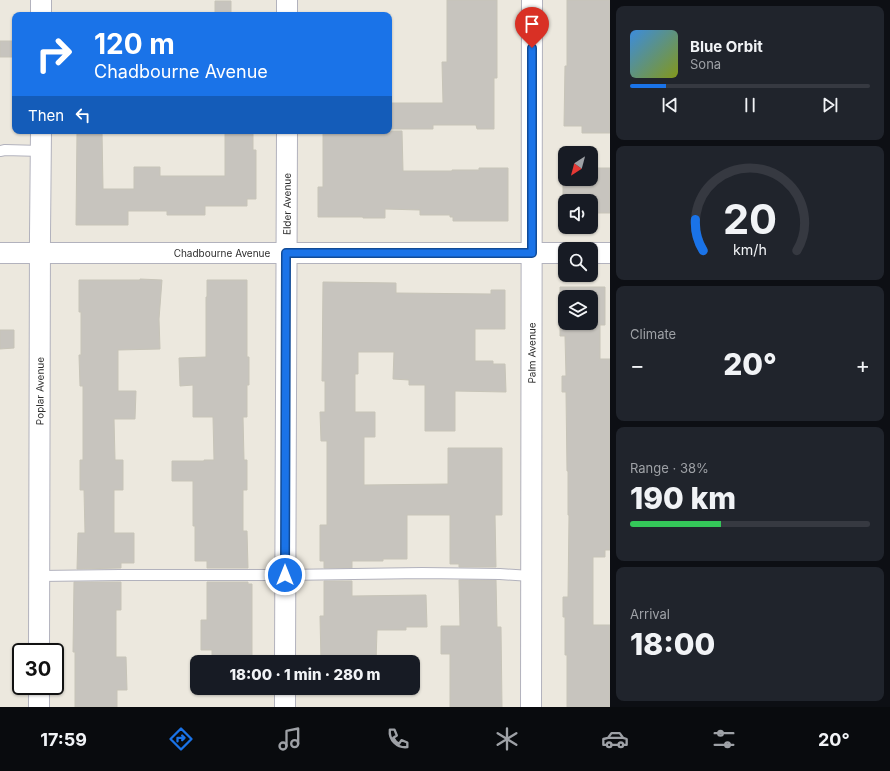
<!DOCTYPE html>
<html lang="en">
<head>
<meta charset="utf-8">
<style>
	body { margin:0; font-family:Inter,sans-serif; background:#20242c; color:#f1f3f6; height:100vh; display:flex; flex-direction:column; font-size:15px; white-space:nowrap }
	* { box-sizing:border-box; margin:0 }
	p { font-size:13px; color:#9ea1a6 }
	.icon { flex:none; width:22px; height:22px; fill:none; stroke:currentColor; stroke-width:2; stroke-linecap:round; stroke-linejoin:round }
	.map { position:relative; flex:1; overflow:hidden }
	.side { display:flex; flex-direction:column; gap:6px; padding:6px; background:#0d0f14; width:280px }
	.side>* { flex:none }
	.top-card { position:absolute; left:12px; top:12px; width:380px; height:122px; border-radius:8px; box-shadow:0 1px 3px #0004; background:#1a73e8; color:#fff; overflow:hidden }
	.needle { width:26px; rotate:216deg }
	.buttons { position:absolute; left:558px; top:146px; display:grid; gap:8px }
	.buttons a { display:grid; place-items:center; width:40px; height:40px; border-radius:8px; background:#171b24; box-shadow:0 1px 3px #0004; font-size:20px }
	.speed { position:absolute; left:12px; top:643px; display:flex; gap:8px; font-size:20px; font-weight:700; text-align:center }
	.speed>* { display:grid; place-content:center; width:52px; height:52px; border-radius:50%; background:#171b24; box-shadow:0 1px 3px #0004; line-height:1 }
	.speed .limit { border:2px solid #111; border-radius:6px; background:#fff; color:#111 }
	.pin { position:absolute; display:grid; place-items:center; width:34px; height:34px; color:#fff; margin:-41px -17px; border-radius:50% 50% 50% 0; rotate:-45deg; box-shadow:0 0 4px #0007 }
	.pin .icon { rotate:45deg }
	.me { position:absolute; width:44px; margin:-22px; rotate:0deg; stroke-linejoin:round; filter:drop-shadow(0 0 3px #0008) }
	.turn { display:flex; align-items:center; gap:14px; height:84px; padding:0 16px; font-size:18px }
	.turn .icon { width:52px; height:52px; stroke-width:2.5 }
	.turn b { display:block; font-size:28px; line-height:34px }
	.then { display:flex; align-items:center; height:38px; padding:0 16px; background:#0003; gap:8px; font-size:15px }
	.big { font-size:30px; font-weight:800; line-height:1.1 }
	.side .tile { flex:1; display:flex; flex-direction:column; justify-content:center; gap:6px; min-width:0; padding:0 14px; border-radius:8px; background:#20242c }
	.side .dial { align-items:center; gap:0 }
	.dial svg { height:104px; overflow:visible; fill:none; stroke:#363941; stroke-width:7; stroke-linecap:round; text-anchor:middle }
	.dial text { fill:#f1f3f6; stroke:none }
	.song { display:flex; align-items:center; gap:12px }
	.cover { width:48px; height:48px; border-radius:6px; background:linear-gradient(135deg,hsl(210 70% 55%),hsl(70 70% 35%)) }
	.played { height:4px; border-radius:2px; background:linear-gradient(90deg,#1a73e8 15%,#363941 15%) }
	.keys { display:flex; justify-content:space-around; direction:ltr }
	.heat { display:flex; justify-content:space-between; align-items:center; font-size:22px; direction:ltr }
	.charge { height:6px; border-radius:3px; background:linear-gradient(90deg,#34c759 38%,#363941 0) }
	.trip { position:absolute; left:190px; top:655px; width:230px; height:40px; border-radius:8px; background:#171b24; box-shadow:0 1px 3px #0004; font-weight:800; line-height:40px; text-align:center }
	.dock { display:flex; height:64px; justify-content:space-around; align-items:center; background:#090b0e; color:#9ea1a6 }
	.dock .icon { width:28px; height:28px }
	.dock .current { color:#1a73e8 }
	.dock b { font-size:18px; color:#f1f3f6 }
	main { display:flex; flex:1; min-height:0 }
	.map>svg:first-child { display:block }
	.building { fill:#c7c4be; stroke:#c7c4b8; fill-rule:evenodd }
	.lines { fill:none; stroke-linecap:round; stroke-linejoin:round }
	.service-casing { stroke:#b2b2bd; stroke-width:12 }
	.minor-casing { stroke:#b2b2bd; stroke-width:22 }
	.service { stroke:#fff; stroke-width:10 }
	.minor { stroke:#fff; stroke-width:20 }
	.route-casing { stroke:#114b97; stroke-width:10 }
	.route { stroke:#1a73e8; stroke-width:7 }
	.labels { text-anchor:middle; stroke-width:3; stroke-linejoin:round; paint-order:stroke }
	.street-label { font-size:10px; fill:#2b2b2b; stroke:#fff }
</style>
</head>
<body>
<main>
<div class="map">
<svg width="610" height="707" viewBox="0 0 610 707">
	<rect width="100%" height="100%" fill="#ece8de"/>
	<path class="building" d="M447,0H497V78H494V129H477L476,125H433V129H389V103H443L442,62H447Z
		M567,0H610V133H582V126H564L565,66H567Z
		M215,1H231V15H215Z
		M0,41H15V57H0Z
		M77,131H102L103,189H134V167H160V176H225V131H253V150H256V199H247V206H205V215H167V211H128V225H76Z
		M323,131H402L403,171H452V170H479V168H508V221H453V217H450V215H420V210L385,209V218H363V217H318V187H323Z
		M563,168H565V179H591V168H610V213H591V201H565V213H563Z
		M140,279L162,280L159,319L160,349L118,350V391H136L135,419H114L115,460H123V490H114V533H134V563H121V568L77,569L78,533H85L84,490H80V460H83V386H80L79,355H81V312H79V280H140Z
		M207,280H247V357H249V385H247V417H243L244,460H247V490H243V531H247L248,568H207V561H195V526H193V481H172V461H204V460H214L213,417H193V385L180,386L179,358L206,357V297H207Z
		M323,282L396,283V293L491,294V290H505V329H475V361H493V364H505L506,392L455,391V431H425V385H409V380L393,379L394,352H358V374H355V412H375V437H364V485L448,484V448H502V515H495L496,567H459V564H450V515H407V559H383V561H352V568H324V561H320V525H327V441H321L320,412H325V381H322Z
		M560,287H605V325H600V359H610V550H605V557H593V625H610V707H567V655H565V617H563V597H568L569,515H568V471H567L566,392H562V376H566L565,336H560ZM565,297H591V323H565Z
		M0,330H14V348L0,349Z
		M459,580H496L497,627H501L502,707H450V654H441V626H460Z
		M324,581H352V596L426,595L427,627H406V630H377L376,662H321L320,616H324Z
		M74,582H121V610H116V657H126L127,690H117V707H75V652H73Z
		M207,582H248V584H252V662H212V650H201V620H207Z"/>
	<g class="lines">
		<defs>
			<path id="service" d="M0,151L5,150L41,151
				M39,576L120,575H285L422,573L500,574L531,576"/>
			<g id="minor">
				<path d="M41,15V0"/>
				<path d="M287,15V0"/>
				<path id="s1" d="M0,253H565"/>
				<path d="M591,253H610"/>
				<path id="s2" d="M39,652L40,234L41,131"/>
				<path id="s3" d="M285,662L287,131"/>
				<path d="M39,707V686"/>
				<path d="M285,707V688"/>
				<path id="s4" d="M531,707L532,0"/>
			</g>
		</defs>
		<use href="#service" class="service-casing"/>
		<use href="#minor" class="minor-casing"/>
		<use href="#service" class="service"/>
		<use href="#minor" class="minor"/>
	</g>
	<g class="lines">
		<defs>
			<path id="route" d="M285,575L286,253H532V48"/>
		</defs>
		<use href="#route" class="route-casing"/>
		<use href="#route" class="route"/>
	</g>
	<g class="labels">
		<g class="street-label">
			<text dy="4" stroke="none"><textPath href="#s3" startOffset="458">Elder Avenue</textPath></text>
			<text dy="4" stroke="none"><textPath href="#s1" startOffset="222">Chadbourne Avenue</textPath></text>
			<text dy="4" stroke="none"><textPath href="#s4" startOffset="354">Palm Avenue</textPath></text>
			<text dy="4" stroke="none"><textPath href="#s2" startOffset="261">Poplar Avenue</textPath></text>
		</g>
	</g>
</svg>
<div class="buttons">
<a><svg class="needle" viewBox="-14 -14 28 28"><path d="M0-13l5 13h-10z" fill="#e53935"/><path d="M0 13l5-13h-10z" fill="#9ea1a6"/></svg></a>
<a><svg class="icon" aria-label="sound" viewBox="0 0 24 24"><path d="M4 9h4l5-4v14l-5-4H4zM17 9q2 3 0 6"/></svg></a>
<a><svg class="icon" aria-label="search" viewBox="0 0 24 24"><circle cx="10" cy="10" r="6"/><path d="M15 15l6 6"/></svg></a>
<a><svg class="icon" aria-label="layers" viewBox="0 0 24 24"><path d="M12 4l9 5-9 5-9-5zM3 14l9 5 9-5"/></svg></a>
</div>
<div class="speed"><div class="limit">30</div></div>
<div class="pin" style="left:532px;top:48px;background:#d93025"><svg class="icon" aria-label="arrive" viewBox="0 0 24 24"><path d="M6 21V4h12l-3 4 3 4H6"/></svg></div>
<svg class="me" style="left:285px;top:575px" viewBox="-20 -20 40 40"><circle r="17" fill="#1a73e8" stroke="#fff" stroke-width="3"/><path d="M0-11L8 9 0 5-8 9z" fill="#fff"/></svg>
<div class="trip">18:00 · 1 min · 280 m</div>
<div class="top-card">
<div class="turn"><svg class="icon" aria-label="right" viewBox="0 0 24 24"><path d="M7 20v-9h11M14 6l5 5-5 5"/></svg><div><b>120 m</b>Chadbourne Avenue</div></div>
<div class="then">Then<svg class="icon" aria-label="left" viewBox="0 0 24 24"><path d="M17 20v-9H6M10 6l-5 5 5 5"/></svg></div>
</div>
</div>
<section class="side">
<div class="tile">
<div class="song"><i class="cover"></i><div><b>Blue Orbit</b><p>Sona</p></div></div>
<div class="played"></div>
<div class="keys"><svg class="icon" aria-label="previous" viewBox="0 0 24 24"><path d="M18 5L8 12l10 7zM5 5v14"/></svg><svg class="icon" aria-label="pause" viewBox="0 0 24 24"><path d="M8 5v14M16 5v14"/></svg><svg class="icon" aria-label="next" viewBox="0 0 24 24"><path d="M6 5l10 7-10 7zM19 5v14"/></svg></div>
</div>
<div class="tile dial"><svg viewBox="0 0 100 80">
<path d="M14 69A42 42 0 1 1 86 69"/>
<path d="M14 69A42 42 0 0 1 8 45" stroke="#1a73e8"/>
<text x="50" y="56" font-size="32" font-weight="700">20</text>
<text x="50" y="72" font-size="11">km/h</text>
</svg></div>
<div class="tile"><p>Climate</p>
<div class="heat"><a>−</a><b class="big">20°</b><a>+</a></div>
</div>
<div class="tile"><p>Range · 38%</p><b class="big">190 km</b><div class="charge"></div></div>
<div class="tile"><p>Arrival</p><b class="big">18:00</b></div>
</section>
</main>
<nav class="dock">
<b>17:59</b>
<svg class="icon current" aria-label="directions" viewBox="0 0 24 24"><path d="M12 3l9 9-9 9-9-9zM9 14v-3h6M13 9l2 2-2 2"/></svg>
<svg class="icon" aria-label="music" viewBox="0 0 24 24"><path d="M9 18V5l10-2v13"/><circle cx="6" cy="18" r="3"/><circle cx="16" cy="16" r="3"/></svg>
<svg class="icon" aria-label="phone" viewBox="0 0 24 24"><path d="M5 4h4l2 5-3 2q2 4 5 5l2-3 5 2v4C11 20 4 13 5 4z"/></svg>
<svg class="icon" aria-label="climate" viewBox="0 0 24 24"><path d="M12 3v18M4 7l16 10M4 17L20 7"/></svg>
<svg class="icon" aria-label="car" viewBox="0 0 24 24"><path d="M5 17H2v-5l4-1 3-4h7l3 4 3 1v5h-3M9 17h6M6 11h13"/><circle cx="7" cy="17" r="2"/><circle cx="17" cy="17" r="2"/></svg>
<svg class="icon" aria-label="filters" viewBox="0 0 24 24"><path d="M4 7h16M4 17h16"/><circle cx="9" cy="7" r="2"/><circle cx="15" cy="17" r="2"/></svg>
<b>20°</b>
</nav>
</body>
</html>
